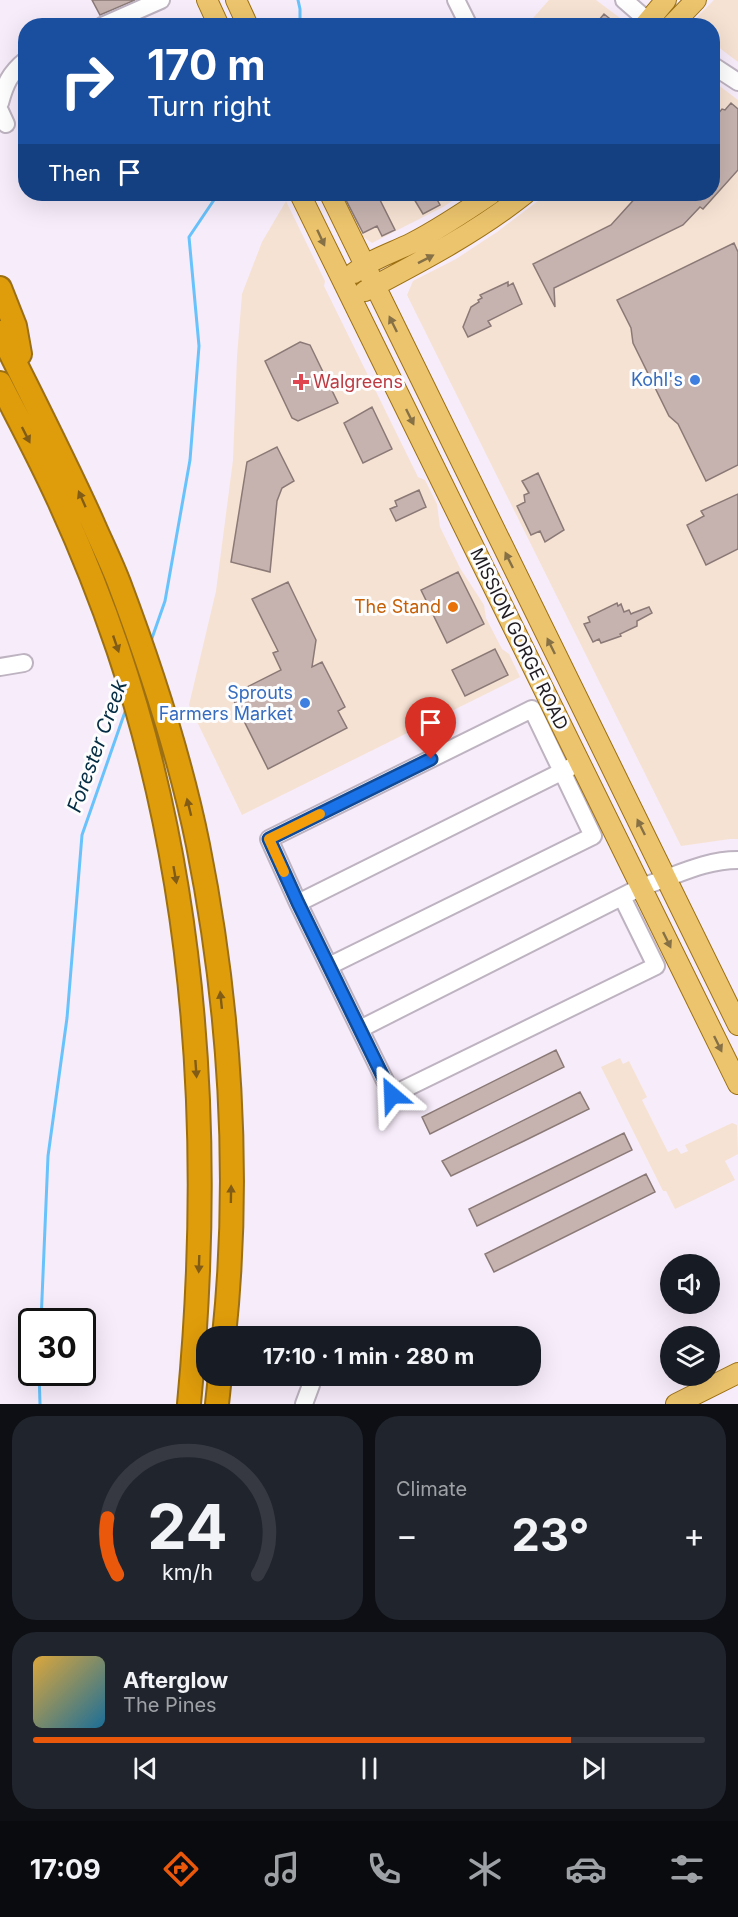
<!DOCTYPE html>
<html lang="en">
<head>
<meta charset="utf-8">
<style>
	body { margin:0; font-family:Inter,sans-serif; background:#20242c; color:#f1f3f6; height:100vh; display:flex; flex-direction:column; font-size:22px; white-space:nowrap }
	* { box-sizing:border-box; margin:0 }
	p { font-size:20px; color:#9ea1a6 }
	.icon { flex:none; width:33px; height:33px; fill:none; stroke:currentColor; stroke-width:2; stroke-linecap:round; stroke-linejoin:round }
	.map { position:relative; height:1404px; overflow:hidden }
	.sheet { display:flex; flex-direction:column; gap:12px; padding:12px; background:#0d0f14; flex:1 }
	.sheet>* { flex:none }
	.banner { position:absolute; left:18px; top:18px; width:702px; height:183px; border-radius:24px; box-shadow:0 6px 24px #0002; background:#1a4fa0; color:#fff; overflow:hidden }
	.controls { position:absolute; left:660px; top:1254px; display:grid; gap:12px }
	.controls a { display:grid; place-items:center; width:60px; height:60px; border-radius:50%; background:#171b24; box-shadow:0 6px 24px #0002; font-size:30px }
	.speed { position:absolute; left:18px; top:1308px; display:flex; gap:12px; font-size:30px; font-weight:700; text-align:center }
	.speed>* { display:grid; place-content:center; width:78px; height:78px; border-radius:50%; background:#171b24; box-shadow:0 6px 24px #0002; line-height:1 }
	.speed .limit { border:3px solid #111; border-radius:9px; background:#fff; color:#111 }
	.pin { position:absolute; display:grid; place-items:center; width:51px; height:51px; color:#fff; margin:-62px -26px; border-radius:50% 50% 50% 0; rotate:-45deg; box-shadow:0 0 6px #0007 }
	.pin .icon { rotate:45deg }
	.me { position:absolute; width:66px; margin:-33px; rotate:334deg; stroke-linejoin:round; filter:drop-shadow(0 0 4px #0008) }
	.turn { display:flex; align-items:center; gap:21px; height:126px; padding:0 30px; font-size:27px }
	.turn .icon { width:78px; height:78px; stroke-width:2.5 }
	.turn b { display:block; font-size:42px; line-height:51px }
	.then { display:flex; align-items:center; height:57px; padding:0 30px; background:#0003; gap:12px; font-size:22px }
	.big { font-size:45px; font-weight:700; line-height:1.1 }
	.sheet .card { flex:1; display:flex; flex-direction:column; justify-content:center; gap:9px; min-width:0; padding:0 21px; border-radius:24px; background:#20242c }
	.sheet .dial { align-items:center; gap:0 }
	.dial svg { height:156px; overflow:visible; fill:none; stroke:#363941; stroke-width:7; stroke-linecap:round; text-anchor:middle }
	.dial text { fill:#f1f3f6; stroke:none }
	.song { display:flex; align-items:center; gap:18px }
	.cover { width:72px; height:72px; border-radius:9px; background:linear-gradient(135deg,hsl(40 70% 55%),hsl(200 70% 35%)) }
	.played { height:6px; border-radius:3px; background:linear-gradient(90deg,#ea580c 80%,#363941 80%) }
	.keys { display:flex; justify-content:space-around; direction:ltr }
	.heat { display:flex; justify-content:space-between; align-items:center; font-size:33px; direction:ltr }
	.sheet .tiles { flex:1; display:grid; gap:12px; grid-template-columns:1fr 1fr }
	.card:last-child { grid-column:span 2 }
	.trip { position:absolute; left:196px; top:1326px; width:345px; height:60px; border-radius:24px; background:#171b24; box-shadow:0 6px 24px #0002; font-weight:700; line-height:60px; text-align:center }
	.tab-bar { display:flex; height:96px; justify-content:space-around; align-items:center; background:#090b0e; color:#9ea1a6 }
	.tab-bar .icon { width:42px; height:42px }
	.tab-bar .current { color:#ea580c }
	.tab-bar b { font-size:27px; color:#f1f3f6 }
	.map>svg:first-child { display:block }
	.commercial { fill:#f6e2d3 }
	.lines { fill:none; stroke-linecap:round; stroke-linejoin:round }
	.stream { stroke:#68c2fc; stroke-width:3 }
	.building { fill:#c6b3b0; stroke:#8a7976; stroke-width:1.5 }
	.minor-casing { stroke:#beb3c1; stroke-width:20 }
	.major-casing { stroke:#9c7012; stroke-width:22 }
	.highway-casing { stroke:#9c7012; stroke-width:26 }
	.minor { stroke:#fff; stroke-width:16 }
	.major { stroke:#ecc46d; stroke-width:20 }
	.highway { stroke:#e09d0b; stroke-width:22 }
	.oneway { fill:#867046 }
	.oneway2 { fill:#805c16 }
	.route-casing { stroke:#114b97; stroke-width:15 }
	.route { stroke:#1a73e8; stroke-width:10 }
	.slow { stroke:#f59e0b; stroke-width:10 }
	.shop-dot { fill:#3f7fe0; stroke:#fdfdfd; stroke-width:2 }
	.health-dot { fill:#e0444e; stroke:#fdfdfd; stroke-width:2 }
	.food-dot { fill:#e8710a; stroke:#fdfdfd; stroke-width:2 }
	.labels { text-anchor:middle; stroke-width:6; stroke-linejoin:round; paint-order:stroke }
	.shop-label { font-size:18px; fill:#366cbe; stroke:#fdfdfd; text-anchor:end }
	.health-label { font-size:18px; fill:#be3a42; stroke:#fdfdfd; text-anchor:start }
	.food-label { font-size:18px; fill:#c56008; stroke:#fdfdfd; text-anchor:end }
	.street-label { font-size:18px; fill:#1f1b20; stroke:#fdfdfd }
	.water-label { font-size:20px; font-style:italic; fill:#042c43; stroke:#fdfdfd }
</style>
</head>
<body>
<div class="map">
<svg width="738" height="1404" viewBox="0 0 738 1404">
	<rect width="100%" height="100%" fill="#f7ecfa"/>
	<path class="commercial" d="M549,0H596L620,18L622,25L526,26Z
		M714,0H738V62L713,43L712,26L694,24L695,19Z
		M713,81L738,100V839H730L681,846L407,295L413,281L456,259L497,232L547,194H712Z
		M341,194H463L443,207L372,243L362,236Z
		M286,201L325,281L324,286L418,477L425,480L437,504L440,527L460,568L484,605L486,618L502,649L509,654L520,677L242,815L189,705L216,591L233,460L237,357L242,294L262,242Z
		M620,1058L623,1064L629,1061L647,1097L642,1100L668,1152L677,1148L681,1154L688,1151L685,1145L732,1123L737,1125L738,1154L725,1161L735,1180L675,1209L666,1191H663L601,1067Z"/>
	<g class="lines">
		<path class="stream" d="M298,0L300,9V26
			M151,641L165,601L190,460L199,346L189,237L218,194
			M41,1322L48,1156L67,1018L82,835L126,709
			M39,1372L40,1404"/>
	</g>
	<path class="building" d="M92,0H135L100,15Z
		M604,14L619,26H594Z
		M731,103L738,109V170L703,209L700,207L683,225L554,288L555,307L533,264L611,225L639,194H712V121L722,109L725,110Z
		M359,194H377L395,230L382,236L377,226L363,233L346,200Z
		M411,194H434L440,205L423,214Z
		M734,243L738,252V465L706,481L678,424L669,416L633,343L631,328L617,300Z
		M508,282V286L513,283L522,304L488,321L491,326L468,337L463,327L471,307L479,302L478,300L482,298L480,295Z
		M300,342L310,345L338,403L298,421L292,418L265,361Z
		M372,407L392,449L363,463L344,423Z
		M277,447L294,481L282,488L277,501L270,572L231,562L247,462Z
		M538,473L564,530L545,542L540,531L531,535L517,506L525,502L524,495L529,493L522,481Z
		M419,490L426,507L396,521L390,509L397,506L395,501Z
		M738,494V549L706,565L687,525L704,516L701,511Z
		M458,572L484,624L447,643L421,590Z
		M288,582L316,640L312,667L322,662L345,707L338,711L347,728L268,769L231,695L281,670L273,653L278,651L252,599Z
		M617,603L618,606L621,604L624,612L629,610L631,614L633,613L649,607L652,613L637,621V626L620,634L621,636L601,643L599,639L593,642L584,624L590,622L588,617Z
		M495,649L508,675L465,696L452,670Z
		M556,1050L564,1067L430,1134L422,1117Z
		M580,1092L589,1109L524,1141L451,1176L442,1161Z
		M624,1133L632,1150L477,1226L469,1209Z
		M646,1174L655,1192L494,1272L485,1254Z"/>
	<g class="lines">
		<defs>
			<path id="minor" d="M456,0L469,26
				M624,0L654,26
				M102,26L161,0
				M712,65L738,82
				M0,103C5,84 10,73 26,60
				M0,111L6,124
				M0,667L24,663
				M298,903L571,767
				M329,966L593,836L532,709L269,839L298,903L392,1095L656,966L622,897
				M360,1029L641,887C674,877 703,860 738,860
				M304,1404L311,1385"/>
			<path id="major" d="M207,0L219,26
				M236,0L248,26
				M644,26L666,0
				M671,26L696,0
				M300,194L738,1084
				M330,194L738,1025
				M354,273C371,259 392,253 412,243C439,229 466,211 491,194
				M365,291C420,262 476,233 525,194
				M676,1404L738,1373"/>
			<path id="highway" d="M0,288L15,326L20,354
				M0,332C31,395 63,457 92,521C101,542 111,562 119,583C151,668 180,756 198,845C230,1005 241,1174 224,1336
				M0,383C20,422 41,461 59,501C81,549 101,599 118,649C200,892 213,1151 189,1404
				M217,1404L220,1376"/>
		</defs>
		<use href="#minor" class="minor-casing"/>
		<use href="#major" class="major-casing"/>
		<use href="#highway" class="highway-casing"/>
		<use href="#minor" class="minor"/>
		<use href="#major" class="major"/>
		<use href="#highway" class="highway"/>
	</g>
	<defs><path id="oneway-solid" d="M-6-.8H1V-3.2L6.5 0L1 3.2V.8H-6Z" transform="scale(1.5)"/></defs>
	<g class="oneway">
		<use href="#oneway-solid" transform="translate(321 238) rotate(65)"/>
		<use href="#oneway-solid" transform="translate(426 259) rotate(-27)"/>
		<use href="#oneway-solid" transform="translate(393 324) rotate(-116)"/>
		<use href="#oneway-solid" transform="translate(410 417) rotate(64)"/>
		<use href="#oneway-solid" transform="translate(509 560) rotate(-116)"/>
		<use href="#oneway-solid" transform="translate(551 646) rotate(-116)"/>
		<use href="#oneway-solid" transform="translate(641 827) rotate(-116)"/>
		<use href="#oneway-solid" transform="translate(667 940) rotate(64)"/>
		<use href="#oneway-solid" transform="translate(718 1044) rotate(64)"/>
	</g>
	<g class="oneway2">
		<use href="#oneway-solid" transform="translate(26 435) rotate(63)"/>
		<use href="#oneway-solid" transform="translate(82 499) rotate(-114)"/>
		<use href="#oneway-solid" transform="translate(116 644) rotate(71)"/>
		<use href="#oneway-solid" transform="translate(189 807) rotate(-104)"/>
		<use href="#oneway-solid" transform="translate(175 875) rotate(80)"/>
		<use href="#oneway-solid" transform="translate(221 1000) rotate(-96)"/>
		<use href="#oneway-solid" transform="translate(196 1069) rotate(86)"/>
		<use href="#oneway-solid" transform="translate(231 1194) rotate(-89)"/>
		<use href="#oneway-solid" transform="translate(199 1264) rotate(92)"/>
	</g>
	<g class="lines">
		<defs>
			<path id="route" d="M392,1095L298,903L269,839L431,759"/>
		</defs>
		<use href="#route" class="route-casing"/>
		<use href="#route" class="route"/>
		<path class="slow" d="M284,872L269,839L320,814"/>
	</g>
	<g class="shop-dot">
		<circle cx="695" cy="380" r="6"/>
		<circle cx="305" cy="703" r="6"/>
	</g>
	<path class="health-dot" d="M298 373h6v6h6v6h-6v6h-6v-6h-6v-6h6z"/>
	<circle class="food-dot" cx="453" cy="607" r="6"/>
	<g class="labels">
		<g class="shop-label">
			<text x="683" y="386">Kohl's</text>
			<text x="293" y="699">Sprouts<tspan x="293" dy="21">Farmers Market</tspan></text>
		</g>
		<g class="health-label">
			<text x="313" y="388">Walgreens</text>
		</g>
		<g class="food-label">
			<text x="441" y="613">The Stand</text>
		</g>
		<g class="street-label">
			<text transform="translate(519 639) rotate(64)" y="6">MISSION GORGE ROAD</text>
		</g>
		<g class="water-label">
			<text transform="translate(97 746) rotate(-70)" y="7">Forester Creek</text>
		</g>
	</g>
</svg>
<div class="controls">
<a><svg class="icon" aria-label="sound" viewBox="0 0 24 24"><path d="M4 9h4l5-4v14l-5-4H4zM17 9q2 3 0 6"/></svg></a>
<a><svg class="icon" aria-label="layers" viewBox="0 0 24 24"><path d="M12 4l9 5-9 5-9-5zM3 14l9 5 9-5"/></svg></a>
</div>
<div class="speed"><div class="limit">30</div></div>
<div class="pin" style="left:431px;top:759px;background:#d93025"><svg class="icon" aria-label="arrive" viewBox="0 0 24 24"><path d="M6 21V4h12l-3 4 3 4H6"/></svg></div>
<svg class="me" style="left:392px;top:1095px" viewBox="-20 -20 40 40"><path d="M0-17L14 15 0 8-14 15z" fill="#1a73e8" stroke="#fff" stroke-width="4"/></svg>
<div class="trip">17:10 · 1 min · 280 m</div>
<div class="banner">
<div class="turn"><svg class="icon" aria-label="right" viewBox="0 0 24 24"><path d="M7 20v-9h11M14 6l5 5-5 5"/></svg><div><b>170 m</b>Turn right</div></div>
<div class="then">Then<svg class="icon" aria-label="arrive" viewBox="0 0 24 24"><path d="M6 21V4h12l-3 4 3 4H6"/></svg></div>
</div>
</div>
<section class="sheet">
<div class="tiles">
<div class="card dial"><svg viewBox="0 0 100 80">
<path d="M14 69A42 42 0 1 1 86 69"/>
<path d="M14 69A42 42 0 0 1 9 40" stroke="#ea580c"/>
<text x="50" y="56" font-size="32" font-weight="700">24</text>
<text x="50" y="72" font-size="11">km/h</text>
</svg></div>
<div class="card"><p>Climate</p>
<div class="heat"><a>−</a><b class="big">23°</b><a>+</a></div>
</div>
<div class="card">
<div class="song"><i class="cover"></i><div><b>Afterglow</b><p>The Pines</p></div></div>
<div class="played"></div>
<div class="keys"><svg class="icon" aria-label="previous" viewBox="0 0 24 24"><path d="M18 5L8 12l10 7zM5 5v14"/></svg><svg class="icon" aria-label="pause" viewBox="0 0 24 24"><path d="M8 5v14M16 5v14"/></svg><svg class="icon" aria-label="next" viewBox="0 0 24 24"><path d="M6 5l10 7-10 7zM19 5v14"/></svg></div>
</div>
</div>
</section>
<nav class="tab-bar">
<b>17:09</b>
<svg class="icon current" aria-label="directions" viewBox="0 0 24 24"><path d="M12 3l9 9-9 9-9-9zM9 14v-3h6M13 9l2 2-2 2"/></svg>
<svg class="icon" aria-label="music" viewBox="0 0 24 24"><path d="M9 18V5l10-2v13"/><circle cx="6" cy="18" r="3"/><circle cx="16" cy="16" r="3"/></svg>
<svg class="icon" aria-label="phone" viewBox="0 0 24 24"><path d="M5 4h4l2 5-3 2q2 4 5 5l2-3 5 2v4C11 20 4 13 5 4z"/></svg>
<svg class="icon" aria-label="climate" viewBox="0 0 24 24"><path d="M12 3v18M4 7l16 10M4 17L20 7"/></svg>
<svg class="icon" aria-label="car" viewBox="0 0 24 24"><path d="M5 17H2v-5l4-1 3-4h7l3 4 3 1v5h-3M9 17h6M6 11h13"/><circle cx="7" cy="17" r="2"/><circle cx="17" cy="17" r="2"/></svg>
<svg class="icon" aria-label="filters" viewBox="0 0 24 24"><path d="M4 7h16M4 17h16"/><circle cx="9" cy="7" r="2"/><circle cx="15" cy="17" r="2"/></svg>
</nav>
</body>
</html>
